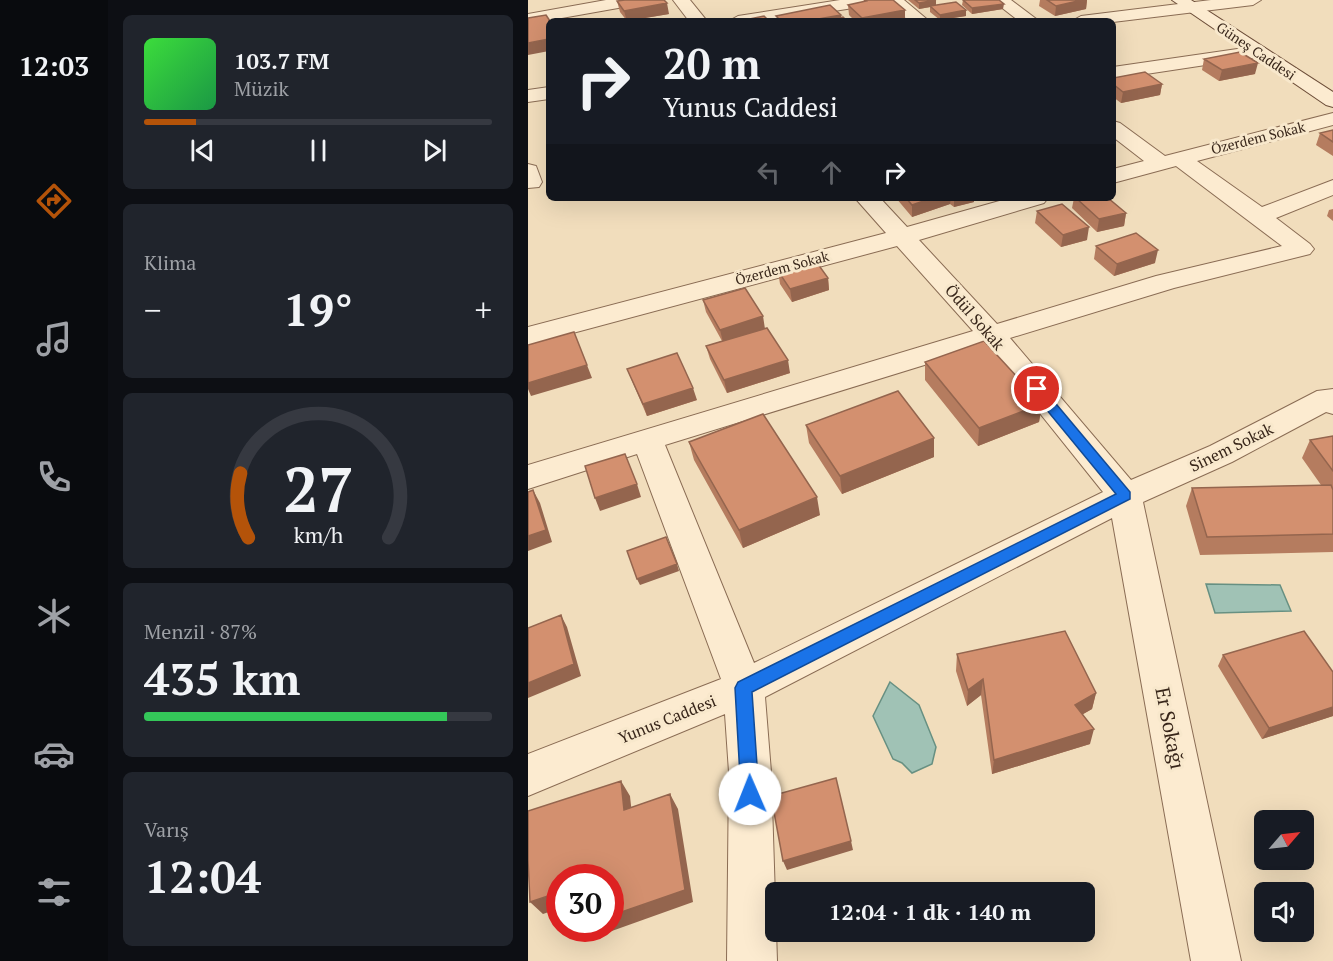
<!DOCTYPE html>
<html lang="tr">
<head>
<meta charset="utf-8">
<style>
	body { margin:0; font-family:"PT Serif",serif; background:#20242c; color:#f1f3f6; height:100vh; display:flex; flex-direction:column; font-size:22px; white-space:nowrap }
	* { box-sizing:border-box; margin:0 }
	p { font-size:20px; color:#9ea1a6 }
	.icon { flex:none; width:33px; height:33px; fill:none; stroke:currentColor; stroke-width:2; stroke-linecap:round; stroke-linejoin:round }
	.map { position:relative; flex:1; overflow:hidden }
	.drawer { display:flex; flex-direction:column; gap:15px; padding:15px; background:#0d0f14; width:420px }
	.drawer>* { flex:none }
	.top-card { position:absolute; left:18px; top:18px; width:570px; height:183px; border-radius:9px; box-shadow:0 6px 24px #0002; background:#171b24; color:#f1f3f6; overflow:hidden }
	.needle { width:39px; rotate:62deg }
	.controls { position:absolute; left:726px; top:810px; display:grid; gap:12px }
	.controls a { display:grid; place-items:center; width:60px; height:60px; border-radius:9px; background:#171b24; box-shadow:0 6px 24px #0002; font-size:30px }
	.speed { position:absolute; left:18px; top:864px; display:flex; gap:12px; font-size:30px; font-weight:700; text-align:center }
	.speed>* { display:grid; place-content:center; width:78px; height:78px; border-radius:50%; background:#171b24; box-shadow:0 6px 24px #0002; line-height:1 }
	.speed .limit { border:9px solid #d22; background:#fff; color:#111 }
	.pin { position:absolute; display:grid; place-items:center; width:51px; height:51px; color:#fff; margin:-26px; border:3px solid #fff; border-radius:50%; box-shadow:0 2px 6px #0007 }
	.me { position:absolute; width:66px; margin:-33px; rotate:359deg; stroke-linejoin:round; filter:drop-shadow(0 0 4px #0008) }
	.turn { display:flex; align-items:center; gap:21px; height:126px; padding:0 18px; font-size:27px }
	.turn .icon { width:78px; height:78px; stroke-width:2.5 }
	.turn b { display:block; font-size:42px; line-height:51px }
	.lanes { display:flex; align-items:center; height:57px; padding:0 18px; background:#0003; justify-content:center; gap:30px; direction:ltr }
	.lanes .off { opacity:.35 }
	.big { font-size:45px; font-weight:600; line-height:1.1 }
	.drawer .widget { flex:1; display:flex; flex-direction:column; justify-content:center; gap:9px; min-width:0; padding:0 21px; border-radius:9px; background:#20242c }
	.drawer .dial { align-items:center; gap:0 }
	.dial svg { height:156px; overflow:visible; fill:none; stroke:#363941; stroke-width:7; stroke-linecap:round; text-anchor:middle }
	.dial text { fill:#f1f3f6; stroke:none }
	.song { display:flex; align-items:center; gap:18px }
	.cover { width:72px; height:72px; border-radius:9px; background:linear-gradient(135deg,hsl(120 70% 55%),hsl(140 70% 35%)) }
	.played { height:6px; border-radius:3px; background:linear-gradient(90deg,#b45309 15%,#363941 15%) }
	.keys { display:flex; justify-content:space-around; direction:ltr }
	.heat { display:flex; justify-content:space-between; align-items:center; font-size:33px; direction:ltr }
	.charge { height:9px; border-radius:4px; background:linear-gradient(90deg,#34c759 87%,#363941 0) }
	.trip { position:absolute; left:237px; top:882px; width:330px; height:60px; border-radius:9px; background:#171b24; box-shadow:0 6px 24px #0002; font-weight:600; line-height:60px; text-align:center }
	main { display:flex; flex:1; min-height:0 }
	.menu { display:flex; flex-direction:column; width:108px; justify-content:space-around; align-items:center; background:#090b0e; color:#9ea1a6 }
	.menu .icon { width:42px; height:42px }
	.menu .current { color:#b45309 }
	.menu b { font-size:27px; color:#f1f3f6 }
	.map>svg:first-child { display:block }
	.water { fill:#a0c2b5; stroke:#679082; stroke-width:1.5 }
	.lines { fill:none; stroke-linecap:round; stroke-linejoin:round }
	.minor-casing { stroke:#8a6c54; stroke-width:2 }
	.secondary-casing { stroke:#6c4d38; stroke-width:2 }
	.minor { fill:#fcebd0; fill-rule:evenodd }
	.secondary { fill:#fcebd0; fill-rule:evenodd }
	.wall { fill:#b57c5f }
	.shaded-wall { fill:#94654e }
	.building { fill:#d3906f; stroke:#94654e; stroke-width:1.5 }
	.route { fill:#1a73e8; stroke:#114b97; stroke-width:1.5 }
	.labels { text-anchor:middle; stroke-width:6; stroke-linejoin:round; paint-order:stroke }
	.far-street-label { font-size:14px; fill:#38261a; stroke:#f8e8cc }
	.street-label { font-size:16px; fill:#38261a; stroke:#f8e8cc }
	.near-street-label { font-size:20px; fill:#38261a; stroke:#f8e8cc }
</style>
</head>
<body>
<main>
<nav class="menu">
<b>12:03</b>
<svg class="icon current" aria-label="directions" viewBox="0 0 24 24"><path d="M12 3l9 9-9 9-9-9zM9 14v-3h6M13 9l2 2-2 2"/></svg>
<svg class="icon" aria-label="music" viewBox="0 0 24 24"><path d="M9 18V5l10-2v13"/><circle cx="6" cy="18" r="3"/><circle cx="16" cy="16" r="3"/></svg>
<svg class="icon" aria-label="phone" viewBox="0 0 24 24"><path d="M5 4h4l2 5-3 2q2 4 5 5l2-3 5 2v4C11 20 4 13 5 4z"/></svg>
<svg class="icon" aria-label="climate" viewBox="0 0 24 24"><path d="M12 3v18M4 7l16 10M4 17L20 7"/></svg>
<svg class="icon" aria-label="car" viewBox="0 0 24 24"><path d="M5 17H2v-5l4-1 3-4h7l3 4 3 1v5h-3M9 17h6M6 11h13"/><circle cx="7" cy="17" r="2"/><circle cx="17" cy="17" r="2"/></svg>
<svg class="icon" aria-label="filters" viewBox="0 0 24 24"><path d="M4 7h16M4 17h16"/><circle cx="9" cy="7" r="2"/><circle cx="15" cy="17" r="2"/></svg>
</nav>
<section class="drawer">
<div class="widget">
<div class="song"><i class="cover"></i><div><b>103.7 FM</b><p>Müzik</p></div></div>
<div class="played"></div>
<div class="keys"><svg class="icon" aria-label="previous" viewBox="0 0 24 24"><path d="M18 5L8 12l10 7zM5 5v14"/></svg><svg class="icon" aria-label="pause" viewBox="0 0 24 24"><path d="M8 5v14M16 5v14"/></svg><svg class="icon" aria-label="next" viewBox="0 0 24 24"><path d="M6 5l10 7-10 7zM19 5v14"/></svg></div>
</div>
<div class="widget"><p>Klima</p>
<div class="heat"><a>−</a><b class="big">19°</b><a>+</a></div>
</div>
<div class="widget dial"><svg viewBox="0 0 100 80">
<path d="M14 69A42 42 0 1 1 86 69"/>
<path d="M14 69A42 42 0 0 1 10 36" stroke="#b45309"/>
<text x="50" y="56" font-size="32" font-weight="700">27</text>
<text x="50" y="72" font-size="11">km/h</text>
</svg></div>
<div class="widget"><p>Menzil · 87%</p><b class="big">435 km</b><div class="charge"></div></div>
<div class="widget"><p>Varış</p><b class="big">12:04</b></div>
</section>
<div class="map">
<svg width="805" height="961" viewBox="0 0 805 961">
	<rect width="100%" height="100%" fill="#f1ddbc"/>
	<path class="water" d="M678,584L752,585L763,611L687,613Z
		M362,682L391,705L408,747L404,764L384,773L374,763L365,759L345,716Z"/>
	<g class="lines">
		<defs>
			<path id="minor" d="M78,0H115L107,5L0,24V14Z
				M145,0H162L179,21H161Z
				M312,0H352L344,5L243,21H201L210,16Z
				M357,0H376L401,21H381Z
				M464,0H483L511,21H491Z
				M683,0H733L725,5L585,22L544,21L553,16Z
				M730,46L737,48L739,52L737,56L585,79V67Z
				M21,87V99L0,102V90Z
				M805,113V125L669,161L734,207L805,180V195L748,218L782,244L786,249L782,254L646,288L482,338L603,480L682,446L789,391L805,389V414L798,412L704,462L615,502L713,961H663L584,518L237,697L243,772L249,961H199L201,772L197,714L0,796V754L193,679L109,454L0,489V465L445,331L369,246L0,345V327L358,233L327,198H352L379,227L482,198H520L516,203L391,240L469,324L628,276L754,246L648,166L585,183V169L616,161L585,137V121L592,123L637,156ZM458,346L575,492L226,663L137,445Z
				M0,164L8,166L14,182L11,187L0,188Z"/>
			<path id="secondary" d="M644,0H663L805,92V107L798,105Z"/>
		</defs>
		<use href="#minor" class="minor-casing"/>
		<use href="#secondary" class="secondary-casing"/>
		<use href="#minor" class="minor"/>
		<use href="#secondary" class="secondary"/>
	</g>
	<path class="wall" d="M336,0L377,10V20L327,21L321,15L320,5L336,2Z
		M380,0H407L408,5L438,10V16L412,20L402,12V7L391,9Z
		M435,0L475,9L444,14L434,5Z
		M512,0H559L558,9L527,16L511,6Z
		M89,1L141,14L99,21L92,12Z
		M676,59L727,74L691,81L674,70Z
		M585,78L634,84L632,95L593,103L585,97Z
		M805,130V156L788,145L792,133Z
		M368,198H446V202L426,207L422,204L384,217Z
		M546,198H580L598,213L596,226L569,232L544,208Z
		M805,209V221L799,216L801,210Z
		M509,211L559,240L533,247L507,223Z
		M568,246L627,263L586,276L566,259Z
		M250,271L300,278L301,290L264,302L252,284Z
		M175,300L237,328L262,373L199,393L182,359L178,346L194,341L178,312Z
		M397,362L514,404L511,422L450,446L397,380Z
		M99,369L169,400L119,416L104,381Z
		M278,425L406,438V457L314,494L281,443Z
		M805,436V552L672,555L658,506L664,488L793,485L774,458L782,440Z
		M161,442L292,515L215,548L166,460Z
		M429,654L568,693L564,709L555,714L562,744L464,774L453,695L439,706L428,671Z
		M695,655L805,672V716L734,739L690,666Z"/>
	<path class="shaded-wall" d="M408,0V6L391,9V3Z
		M554,0H559L558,9L527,16L528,6Z
		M139,3L141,14L99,21L96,11Z
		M476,4L475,9L444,14V8Z
		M377,10V20L335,21L334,18Z
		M438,10V16L412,20V15Z
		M313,15V21H279Z
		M21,39V51L0,55V43Z
		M730,63L727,74L691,81L694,70Z
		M634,84L632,95L593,103L595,92Z
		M404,198H423L422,204L384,217V205Z
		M426,198H446V202L426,207Z
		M598,213L596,226L569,232L571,219Z
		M561,227L559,240L533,247L535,235Z
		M630,250L627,263L586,276L589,264Z
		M300,278L301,290L264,302L262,289Z
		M235,316L237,329L195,342L192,330Z
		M260,360L262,373L199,393L196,380Z
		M59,365L64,378L3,396L0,389V383Z
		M165,388L169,400L119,416L115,404Z
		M514,404L511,422L450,446L451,428Z
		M406,438V457L314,494L312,476Z
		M109,484L113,497L72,511L67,498Z
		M5,490L12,503L24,542L0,551V536Z
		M289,497L292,515L215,548L211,530Z
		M149,564L151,571L112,585L109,579Z
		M33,615L39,627L53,676L0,698V683Z
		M455,679L453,695L439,706L440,690Z
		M568,693L564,709L543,721L547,705Z
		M805,707V716L734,739L741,728Z
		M566,729L562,744L464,774L466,760Z
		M93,781L102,796L105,824L96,810Z
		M142,794L150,809L165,902L67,937L59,928H82V916Z
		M323,841L325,850L259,870L255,861Z
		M32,892V908L15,914L2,902Z"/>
	<path class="building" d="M97,0H136L139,3L96,11L89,1Z
		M336,0H365L377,10L334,18L320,5L338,1Z
		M387,0H408L391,3Z
		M435,0H471L476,4L444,8Z
		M519,0H554L528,6Z
		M428,2L438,10L412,15L402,6Z
		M302,5L313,15L279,21H253L248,16Z
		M18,15L22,21H21V39L0,43V18Z
		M236,16L241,21H212Z
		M315,17L319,21H295Z
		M712,52L730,63L694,70L676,59Z
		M617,72L634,84L595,92L585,84V78Z
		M805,130V142L792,133Z
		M378,198H404L384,205Z
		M548,198H580L598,213L571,219Z
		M534,204L561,227L535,235L509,211Z
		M608,233L630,250L589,264L568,246Z
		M287,260L300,278L262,289L250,271Z
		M217,288L235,316L192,330L175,300Z
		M239,328L260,360L196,380L178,346Z
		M46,332L59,365L0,383V345Z
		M456,341L514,404L451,428L397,362Z
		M149,353L165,388L115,404L99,369Z
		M370,391L406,438L312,476L278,425Z
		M235,414L289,497L211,530L161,442Z
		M805,436V471L782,440Z
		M97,454L109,484L67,498L57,466Z
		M803,485L805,490V534L679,537L664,488Z
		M5,490L18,530L0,536V492Z
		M138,537L149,564L109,579L99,551Z
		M33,615L46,664L0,683V628Z
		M537,631L568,693L547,705L566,729L466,760L455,679L440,690L429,654Z
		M776,631L805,672V707L741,728L695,655Z
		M308,778L323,841L255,861L243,796Z
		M93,781L96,810L142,794L157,890L82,916V878H32V892L2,902L0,860V811Z"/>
	<path class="route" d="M509,385L513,386L602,492V499L224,692L231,794L229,801L222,803L216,801L213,794L207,688L210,682L588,494L504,392V386Z"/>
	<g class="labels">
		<g class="far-street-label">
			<text transform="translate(728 51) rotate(34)" y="5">Güneş Caddesi</text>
			<text transform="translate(730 138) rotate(-14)" y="5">Özerdem Sokak</text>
			<text transform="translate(254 268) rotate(-15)" y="5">Özerdem Sokak</text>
		</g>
		<g class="street-label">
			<text transform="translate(447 317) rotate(49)" y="6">Ödül Sokak</text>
			<text transform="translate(703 447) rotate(-26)" y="6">Sinem Sokak</text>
			<text transform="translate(139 719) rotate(-22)" y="6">Yunus Caddesi</text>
		</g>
		<g class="near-street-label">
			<text transform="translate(642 728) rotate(79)" y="7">Er Sokağı</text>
		</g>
	</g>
</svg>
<div class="controls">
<a><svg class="needle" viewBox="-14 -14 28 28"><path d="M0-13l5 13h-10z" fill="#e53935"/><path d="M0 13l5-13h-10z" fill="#9ea1a6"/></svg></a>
<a><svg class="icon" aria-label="sound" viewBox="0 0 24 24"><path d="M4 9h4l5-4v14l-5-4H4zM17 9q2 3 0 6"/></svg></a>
</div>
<div class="speed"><div class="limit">30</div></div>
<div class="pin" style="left:509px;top:389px;background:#d93025"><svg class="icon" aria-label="arrive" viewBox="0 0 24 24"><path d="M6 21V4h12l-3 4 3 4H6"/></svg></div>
<svg class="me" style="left:222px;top:794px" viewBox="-20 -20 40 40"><circle r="19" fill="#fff"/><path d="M0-13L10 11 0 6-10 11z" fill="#1a73e8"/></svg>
<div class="trip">12:04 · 1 dk · 140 m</div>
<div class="top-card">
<div class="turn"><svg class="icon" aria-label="right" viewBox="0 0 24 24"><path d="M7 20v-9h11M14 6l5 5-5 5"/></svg><div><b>20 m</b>Yunus Caddesi</div></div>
<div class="lanes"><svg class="icon off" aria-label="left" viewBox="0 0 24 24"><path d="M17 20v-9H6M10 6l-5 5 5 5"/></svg><svg class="icon off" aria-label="ahead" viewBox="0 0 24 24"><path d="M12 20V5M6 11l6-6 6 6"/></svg><svg class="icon" aria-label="right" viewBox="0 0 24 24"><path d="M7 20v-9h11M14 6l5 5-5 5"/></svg></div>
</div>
</div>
</main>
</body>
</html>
